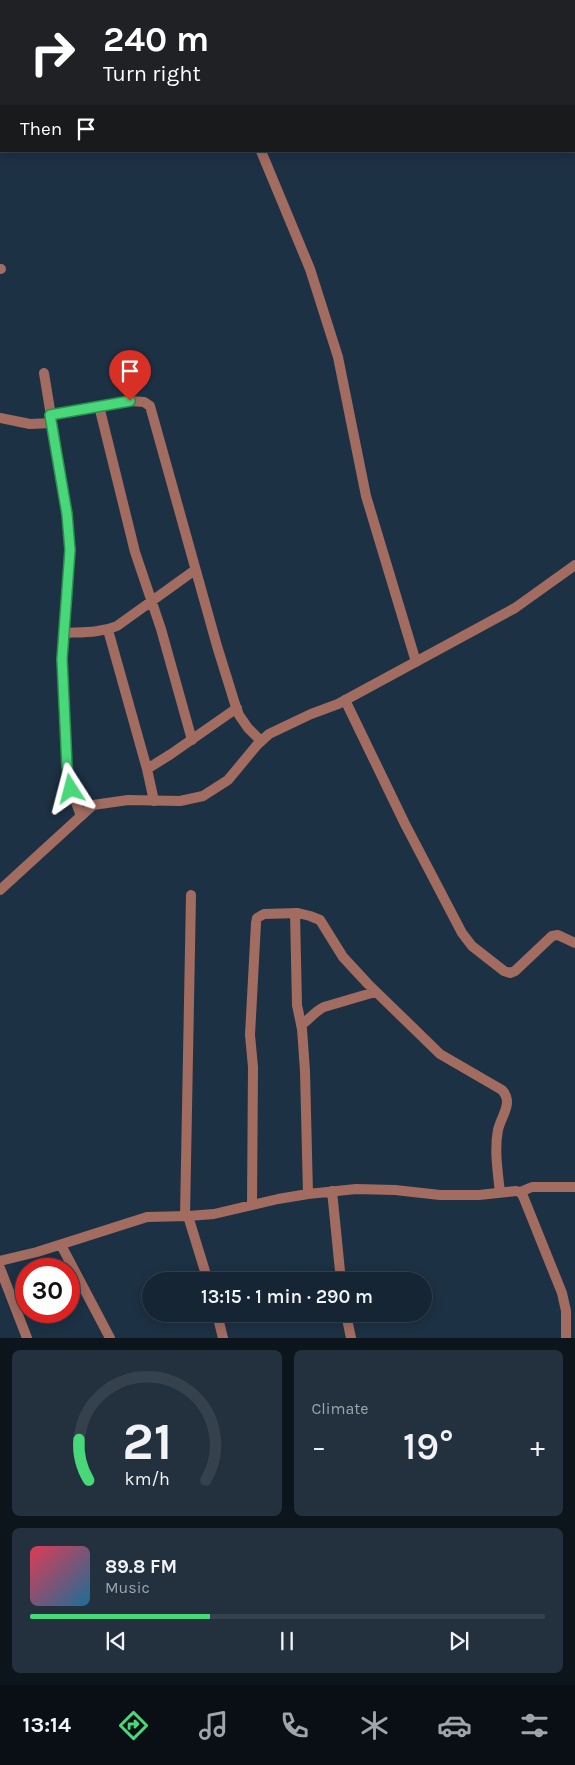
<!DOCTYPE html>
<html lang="en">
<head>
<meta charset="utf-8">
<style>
	body { margin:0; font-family:Karla,sans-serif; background:#23313f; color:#f1f3f6; height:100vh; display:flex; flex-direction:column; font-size:19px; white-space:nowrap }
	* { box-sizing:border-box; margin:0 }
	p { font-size:16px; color:#9ea5ac }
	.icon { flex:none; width:28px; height:28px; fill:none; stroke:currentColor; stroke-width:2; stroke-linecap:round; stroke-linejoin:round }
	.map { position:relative; height:1338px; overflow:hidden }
	.panel { display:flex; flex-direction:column; gap:12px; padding:12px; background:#0c141c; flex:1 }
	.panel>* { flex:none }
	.top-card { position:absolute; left:0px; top:0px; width:575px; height:152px; box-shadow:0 2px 12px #0003,0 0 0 1px #35424e; background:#202124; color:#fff; overflow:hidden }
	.speed { position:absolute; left:15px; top:1258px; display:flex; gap:10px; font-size:25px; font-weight:700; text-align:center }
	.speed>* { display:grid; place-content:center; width:65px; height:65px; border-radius:50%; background:#162533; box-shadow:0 2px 12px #0003,0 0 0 1px #35424e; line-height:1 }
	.speed .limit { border:8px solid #d22; background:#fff; color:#111 }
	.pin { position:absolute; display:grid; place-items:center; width:42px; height:42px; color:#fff; margin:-51px -21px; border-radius:50% 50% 50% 0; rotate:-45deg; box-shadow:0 0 5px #0007 }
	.pin .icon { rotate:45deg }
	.me { position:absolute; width:55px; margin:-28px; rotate:351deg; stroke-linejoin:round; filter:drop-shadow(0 0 4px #0008) }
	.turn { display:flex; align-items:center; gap:18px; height:105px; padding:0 20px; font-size:22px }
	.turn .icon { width:65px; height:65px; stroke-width:2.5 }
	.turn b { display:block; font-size:35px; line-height:42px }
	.then { display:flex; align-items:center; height:48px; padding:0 20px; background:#0003; gap:10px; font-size:19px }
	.big { font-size:38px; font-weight:600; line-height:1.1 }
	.panel .widget { flex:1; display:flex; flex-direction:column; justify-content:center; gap:8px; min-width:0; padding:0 18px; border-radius:8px; background:#23313f }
	.panel .dial { align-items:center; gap:0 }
	.dial svg { height:130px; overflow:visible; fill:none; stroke:#35424e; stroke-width:7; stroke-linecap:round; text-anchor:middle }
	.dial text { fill:#f1f3f6; stroke:none }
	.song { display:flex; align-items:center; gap:15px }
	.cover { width:60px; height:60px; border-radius:8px; background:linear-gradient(135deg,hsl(350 70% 55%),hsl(200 70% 35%)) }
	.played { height:5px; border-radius:2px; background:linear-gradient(90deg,#48d779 35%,#35424e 35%) }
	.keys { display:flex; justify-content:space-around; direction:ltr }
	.heat { display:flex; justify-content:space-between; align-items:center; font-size:28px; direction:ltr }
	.panel .tiles { flex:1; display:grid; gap:12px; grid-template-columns:1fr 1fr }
	.widget:last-child { grid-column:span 2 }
	.trip { position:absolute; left:142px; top:1272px; width:290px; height:50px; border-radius:25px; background:#162533; box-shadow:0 2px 12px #0003,0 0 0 1px #35424e; font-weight:600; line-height:50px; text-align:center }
	.tabs { display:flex; height:80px; justify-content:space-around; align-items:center; background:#090f14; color:#9ea5ac }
	.tabs .icon { width:35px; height:35px }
	.tabs .current { color:#48d779 }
	.tabs b { font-size:22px; color:#f1f3f6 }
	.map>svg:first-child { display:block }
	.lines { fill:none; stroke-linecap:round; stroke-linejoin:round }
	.minor { stroke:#a26c61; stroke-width:10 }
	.tertiary { stroke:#a26c61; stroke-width:10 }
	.route-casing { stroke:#2f8c4f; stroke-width:12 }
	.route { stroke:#48d779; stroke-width:9 }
</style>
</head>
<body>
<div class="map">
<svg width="575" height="1338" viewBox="0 0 575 1338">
	<rect width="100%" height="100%" fill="#1d3144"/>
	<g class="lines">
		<path class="minor" d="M197,0V1
			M61,1L62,0
			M261,151L310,269L338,357L366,496L416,662
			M0,269H1
			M44,373L67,514L70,550L62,659L67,766L71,789L81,816
			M99,406L135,552L161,629L192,740
			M50,415L130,401L144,402L150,406L217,646L235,704L239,715L248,728L261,741
			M0,418L30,424L52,423
			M108,630L147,769L154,801
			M64,633C82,632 100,633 117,626L195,570
			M345,700L405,824L462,933L472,946L504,971L510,973L515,971L552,936L558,935L575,943
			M147,769L171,754L237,708
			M295,913L297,1005L302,1029L305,1071L308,1194
			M301,1025C309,1020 315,1011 324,1007L375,992
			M332,1191L341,1281
			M520,1192L532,1187H575
			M252,1205L253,1067L250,1035L256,923L257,918L264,914L298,913L310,916L320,920L343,957L368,984L440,1054L502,1090C514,1103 501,1116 498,1130C494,1150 498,1173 500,1193
			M185,1216L191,895
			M188,1216L208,1281
			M61,1245L110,1338
			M0,1261L37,1252L147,1217L188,1216L214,1214L278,1199L308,1194L356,1189L395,1190L440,1195H479L516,1191L520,1192L523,1196L562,1293L566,1311V1338
			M0,1268L27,1338
			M217,1314L223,1338
			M346,1314L351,1338"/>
		<path class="tertiary" d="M0,890L93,805L128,800L180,801L203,796L228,780L257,745L269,734L311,714L338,704L515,608L575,565"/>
	</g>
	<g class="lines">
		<defs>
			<path id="route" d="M71,789L67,766L62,659L70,550L67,514L50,415L130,401"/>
		</defs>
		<use href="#route" class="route-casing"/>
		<use href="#route" class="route"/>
	</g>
</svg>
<div class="speed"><div class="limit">30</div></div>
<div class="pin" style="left:130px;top:401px;background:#d93025"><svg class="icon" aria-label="arrive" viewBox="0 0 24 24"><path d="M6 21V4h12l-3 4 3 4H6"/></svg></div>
<svg class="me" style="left:71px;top:789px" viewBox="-20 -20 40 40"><path d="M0-17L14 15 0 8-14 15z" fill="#48d779" stroke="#fff" stroke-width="4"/></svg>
<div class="trip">13:15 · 1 min · 290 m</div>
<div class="top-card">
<div class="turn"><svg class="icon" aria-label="right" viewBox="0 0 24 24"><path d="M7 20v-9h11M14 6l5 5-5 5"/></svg><div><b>240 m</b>Turn right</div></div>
<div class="then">Then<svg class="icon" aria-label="arrive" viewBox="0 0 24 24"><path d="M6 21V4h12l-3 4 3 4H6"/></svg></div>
</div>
</div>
<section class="panel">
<div class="tiles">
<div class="widget dial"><svg viewBox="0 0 100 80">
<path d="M14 69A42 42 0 1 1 86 69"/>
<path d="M14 69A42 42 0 0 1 8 44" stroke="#48d779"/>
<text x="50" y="56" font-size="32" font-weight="700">21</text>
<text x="50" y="72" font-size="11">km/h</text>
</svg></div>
<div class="widget"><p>Climate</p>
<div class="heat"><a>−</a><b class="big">19°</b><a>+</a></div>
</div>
<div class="widget">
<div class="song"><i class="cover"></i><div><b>89.8 FM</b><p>Music</p></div></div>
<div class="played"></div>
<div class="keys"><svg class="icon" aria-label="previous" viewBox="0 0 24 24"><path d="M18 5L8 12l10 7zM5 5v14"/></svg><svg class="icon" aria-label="pause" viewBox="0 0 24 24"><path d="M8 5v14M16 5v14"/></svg><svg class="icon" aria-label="next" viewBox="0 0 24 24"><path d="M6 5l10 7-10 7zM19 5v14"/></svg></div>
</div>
</div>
</section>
<nav class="tabs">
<b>13:14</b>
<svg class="icon current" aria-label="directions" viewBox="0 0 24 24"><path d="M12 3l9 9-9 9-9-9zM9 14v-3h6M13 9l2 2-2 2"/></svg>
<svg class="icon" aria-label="music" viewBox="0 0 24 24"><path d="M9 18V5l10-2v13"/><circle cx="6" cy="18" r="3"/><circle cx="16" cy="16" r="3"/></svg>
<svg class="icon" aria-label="phone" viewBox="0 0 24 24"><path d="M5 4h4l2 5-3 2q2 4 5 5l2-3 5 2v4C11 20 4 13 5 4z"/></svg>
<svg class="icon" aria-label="climate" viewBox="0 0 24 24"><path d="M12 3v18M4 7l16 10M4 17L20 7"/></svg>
<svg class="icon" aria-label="car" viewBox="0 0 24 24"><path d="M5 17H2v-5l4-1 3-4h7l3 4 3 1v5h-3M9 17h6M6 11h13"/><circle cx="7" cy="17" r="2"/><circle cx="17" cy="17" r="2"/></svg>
<svg class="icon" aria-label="filters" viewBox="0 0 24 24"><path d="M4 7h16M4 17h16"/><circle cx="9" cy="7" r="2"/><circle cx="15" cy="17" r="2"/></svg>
</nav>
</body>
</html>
